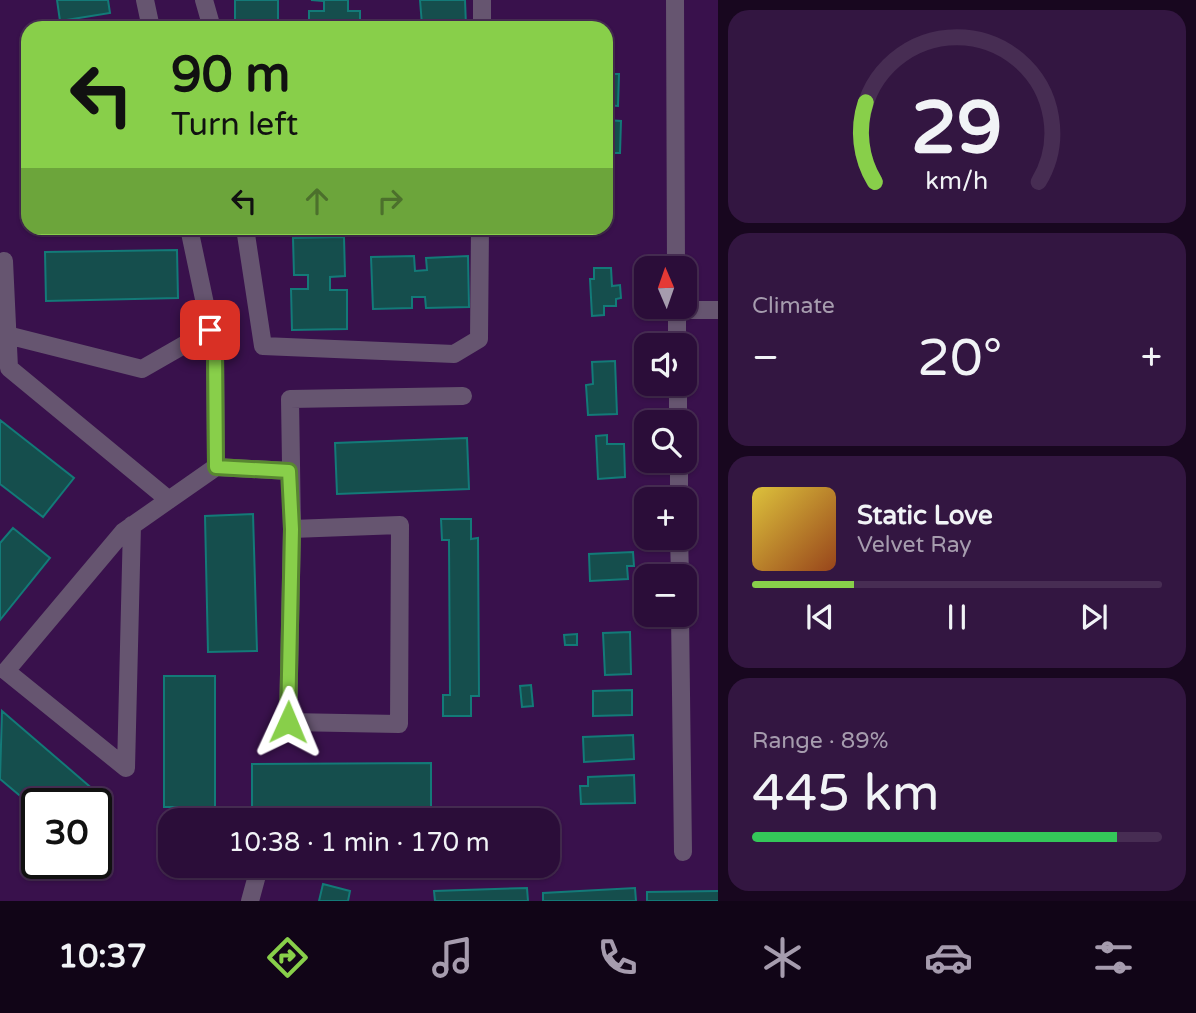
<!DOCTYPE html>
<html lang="en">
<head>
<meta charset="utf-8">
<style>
	body { margin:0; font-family:"Varela Round",sans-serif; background:#331641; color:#f1f3f6; height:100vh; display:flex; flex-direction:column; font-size:26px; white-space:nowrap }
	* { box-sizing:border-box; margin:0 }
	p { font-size:23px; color:#a69cae }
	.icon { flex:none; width:38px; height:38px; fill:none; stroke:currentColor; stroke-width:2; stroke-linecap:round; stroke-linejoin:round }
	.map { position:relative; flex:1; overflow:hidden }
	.drawer { display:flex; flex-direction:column; gap:10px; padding:10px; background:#18071f; width:478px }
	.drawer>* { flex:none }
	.banner { position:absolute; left:21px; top:21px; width:592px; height:214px; border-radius:21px; box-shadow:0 2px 5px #0004,0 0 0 2px #472d53; background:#88cf4a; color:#111; overflow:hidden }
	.needle { width:46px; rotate:358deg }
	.tools { position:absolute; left:634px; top:256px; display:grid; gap:14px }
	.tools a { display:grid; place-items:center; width:63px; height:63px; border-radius:14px; background:#2b0d39; box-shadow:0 2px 5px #0004,0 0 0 2px #472d53; font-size:35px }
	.speed { position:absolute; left:21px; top:788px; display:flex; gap:14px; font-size:35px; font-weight:700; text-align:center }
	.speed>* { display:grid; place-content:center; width:91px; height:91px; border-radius:50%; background:#2b0d39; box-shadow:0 2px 5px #0004,0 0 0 2px #472d53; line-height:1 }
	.speed .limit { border:4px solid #111; border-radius:10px; background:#fff; color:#111 }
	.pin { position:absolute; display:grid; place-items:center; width:60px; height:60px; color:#fff; margin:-30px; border-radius:14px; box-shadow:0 4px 10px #0006 }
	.me { position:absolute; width:77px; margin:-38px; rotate:1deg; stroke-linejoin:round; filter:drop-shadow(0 0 5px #0008) }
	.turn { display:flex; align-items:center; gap:24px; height:147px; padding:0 35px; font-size:32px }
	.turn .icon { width:91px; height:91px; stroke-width:2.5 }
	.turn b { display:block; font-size:49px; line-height:60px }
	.lanes { display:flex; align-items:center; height:66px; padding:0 35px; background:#0003; justify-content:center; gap:35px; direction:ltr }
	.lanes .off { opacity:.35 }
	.big { font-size:52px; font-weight:600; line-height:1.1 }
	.drawer .tile { flex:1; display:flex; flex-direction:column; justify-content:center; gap:10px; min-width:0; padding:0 24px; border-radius:21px; background:#331641 }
	.drawer .dial { align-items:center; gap:0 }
	.dial svg { height:182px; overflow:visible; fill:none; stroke:#472d53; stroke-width:7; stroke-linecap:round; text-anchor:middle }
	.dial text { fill:#f1f3f6; stroke:none }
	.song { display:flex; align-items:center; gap:21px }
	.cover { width:84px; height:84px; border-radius:10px; background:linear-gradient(135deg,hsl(50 70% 55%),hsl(20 70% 35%)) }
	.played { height:7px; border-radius:4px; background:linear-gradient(90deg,#88cf4a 25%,#472d53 25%) }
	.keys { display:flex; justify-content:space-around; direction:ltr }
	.heat { display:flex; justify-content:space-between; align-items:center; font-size:38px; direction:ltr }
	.charge { height:10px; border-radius:5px; background:linear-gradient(90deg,#34c759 89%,#472d53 0) }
	.trip { position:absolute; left:158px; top:808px; width:402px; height:70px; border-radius:21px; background:#2b0d39; box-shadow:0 2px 5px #0004,0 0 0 2px #472d53; font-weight:600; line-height:70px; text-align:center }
	.tabs { display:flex; height:112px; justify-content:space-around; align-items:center; background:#110517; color:#a69cae }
	.tabs .icon { width:49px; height:49px }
	.tabs .active { color:#88cf4a }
	.tabs b { font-size:32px; color:#f1f3f6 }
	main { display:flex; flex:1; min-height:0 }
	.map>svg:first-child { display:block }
	.building { fill:#154e4d; stroke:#137a78; stroke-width:2 }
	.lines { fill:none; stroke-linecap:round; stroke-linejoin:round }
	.minor { stroke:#665570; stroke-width:18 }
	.route-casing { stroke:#588730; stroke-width:18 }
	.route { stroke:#88cf4a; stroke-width:12 }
</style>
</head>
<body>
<main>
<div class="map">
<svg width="719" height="901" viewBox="0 0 719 901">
	<rect width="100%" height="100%" fill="#39114c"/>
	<path class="building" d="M57,0H108L110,13L60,21Z
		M235,0H278V26L248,28V25H235Z
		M311,0H348V11H360V28H309V11H324V1Z
		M420,0H465L466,26L435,28V24L422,25Z
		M558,23H583V28H558Z
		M606,68L614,69L613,74H619L618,106L606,105Z
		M606,120L621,121L620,153H606Z
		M434,228H458V232L435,234Z
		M344,237L345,276L330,277V290H347V329L292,330L291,289H308V275H294L293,238Z
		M177,250L178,298L46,301L45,252Z
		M414,256L415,271L427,270L426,258L468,256L469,307L426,308L425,297H412V308L373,309L371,257Z
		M594,268H611L612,286L620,285L621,298L616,299V306H604V315L592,316L590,279H594Z
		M615,361L617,414L588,415L586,385L593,384L592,362Z
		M0,420L74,478L43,517L0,484Z
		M607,435V444H624L625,477L598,479L596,436Z
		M467,438L469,489L337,494L335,443Z
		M253,514L257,651L208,652L205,516Z
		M441,519H471V539L478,538L479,696H471V716H443V695H450L449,540H442Z
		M13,528L50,558L0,620V543Z
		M633,552L634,566H627L628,579L590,581L589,554Z
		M630,632L631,674L605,675L603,633Z
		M577,634V645H565L564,635Z
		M164,676H215V807H164Z
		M531,685L533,706L522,707L520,686Z
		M632,690V715L593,716V691Z
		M2,711L102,797L96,804L37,803V810L0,779Z
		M633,735L634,759L584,762L583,737Z
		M431,763V812H252V764Z
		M634,775L635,803L581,804L580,786H588V777Z
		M323,884L350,891L348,901H319Z
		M527,888L528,901H435L434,891Z
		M635,888L636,901H543V893Z
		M719,891V901H647V892Z"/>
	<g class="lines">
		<path class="minor" d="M145,0L151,28
			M204,0L212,28
			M675,0L676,268
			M482,28V0
			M189,228L215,351L216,467
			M245,228L263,346L454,354L479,339L480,228
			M4,261L9,368L169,500
			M677,306V345
			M677,310H719
			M7,335L142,369L210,330
			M678,383V422
			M679,460V499
			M132,525L126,768L6,671L123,532L216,467L289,471
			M292,529L400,525L399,724L288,722L292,529L290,399L463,396
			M679,537L680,576
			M680,614L683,852
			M250,901L259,868"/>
	</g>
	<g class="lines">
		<defs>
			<path id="route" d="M210,330L215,351L216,467L289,471L292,529L288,722"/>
		</defs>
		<use href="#route" class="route-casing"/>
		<use href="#route" class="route"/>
	</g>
</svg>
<div class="tools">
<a><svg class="needle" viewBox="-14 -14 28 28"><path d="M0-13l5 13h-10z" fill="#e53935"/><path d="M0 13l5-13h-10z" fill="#a69cae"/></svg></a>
<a><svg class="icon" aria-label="sound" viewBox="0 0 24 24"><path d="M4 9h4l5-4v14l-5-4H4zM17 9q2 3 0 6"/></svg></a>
<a><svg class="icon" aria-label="search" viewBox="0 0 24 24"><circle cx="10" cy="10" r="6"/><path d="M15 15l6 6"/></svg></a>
<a>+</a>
<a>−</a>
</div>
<div class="speed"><div class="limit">30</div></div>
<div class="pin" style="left:210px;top:330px;background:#d93025"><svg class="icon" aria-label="arrive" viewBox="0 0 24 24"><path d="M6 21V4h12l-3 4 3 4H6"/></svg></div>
<svg class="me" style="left:288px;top:722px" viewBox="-20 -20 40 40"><path d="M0-17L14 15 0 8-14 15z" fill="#88cf4a" stroke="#fff" stroke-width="4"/></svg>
<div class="trip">10:38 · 1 min · 170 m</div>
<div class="banner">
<div class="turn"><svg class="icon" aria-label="left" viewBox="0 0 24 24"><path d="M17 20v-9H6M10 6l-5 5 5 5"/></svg><div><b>90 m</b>Turn left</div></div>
<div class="lanes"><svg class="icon" aria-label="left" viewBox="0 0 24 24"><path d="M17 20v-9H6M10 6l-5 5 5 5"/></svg><svg class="icon off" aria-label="ahead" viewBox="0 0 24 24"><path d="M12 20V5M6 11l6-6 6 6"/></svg><svg class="icon off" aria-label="right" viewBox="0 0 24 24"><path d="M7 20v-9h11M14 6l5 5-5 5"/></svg></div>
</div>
</div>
<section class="drawer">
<div class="tile dial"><svg viewBox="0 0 100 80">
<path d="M14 69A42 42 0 1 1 86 69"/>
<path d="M14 69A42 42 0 0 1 10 34" stroke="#88cf4a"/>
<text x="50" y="56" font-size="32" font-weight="700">29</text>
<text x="50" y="72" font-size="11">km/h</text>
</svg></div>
<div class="tile"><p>Climate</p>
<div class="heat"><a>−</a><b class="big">20°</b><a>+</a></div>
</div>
<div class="tile">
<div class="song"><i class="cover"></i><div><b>Static Love</b><p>Velvet Ray</p></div></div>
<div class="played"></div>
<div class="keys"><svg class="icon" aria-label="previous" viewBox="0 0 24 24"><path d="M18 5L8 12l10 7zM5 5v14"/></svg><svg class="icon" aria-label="pause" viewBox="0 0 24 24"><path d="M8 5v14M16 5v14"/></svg><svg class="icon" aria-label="next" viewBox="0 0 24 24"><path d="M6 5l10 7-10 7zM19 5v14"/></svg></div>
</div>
<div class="tile"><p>Range · 89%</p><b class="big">445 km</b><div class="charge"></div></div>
</section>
</main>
<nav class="tabs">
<b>10:37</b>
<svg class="icon active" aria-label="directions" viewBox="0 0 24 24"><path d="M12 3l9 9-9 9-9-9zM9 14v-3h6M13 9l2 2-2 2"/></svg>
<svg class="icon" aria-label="music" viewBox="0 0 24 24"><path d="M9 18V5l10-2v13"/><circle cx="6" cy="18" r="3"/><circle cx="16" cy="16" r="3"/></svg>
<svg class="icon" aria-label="phone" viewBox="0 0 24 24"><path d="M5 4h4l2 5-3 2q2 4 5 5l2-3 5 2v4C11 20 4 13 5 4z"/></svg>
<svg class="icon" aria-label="climate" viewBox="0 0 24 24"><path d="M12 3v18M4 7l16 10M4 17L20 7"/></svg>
<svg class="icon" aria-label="car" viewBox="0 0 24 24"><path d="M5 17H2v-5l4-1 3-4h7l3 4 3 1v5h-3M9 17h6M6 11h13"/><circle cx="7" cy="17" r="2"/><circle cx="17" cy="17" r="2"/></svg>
<svg class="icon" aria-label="filters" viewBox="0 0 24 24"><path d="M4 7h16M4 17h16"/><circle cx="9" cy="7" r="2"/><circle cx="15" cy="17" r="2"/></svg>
</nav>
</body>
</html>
